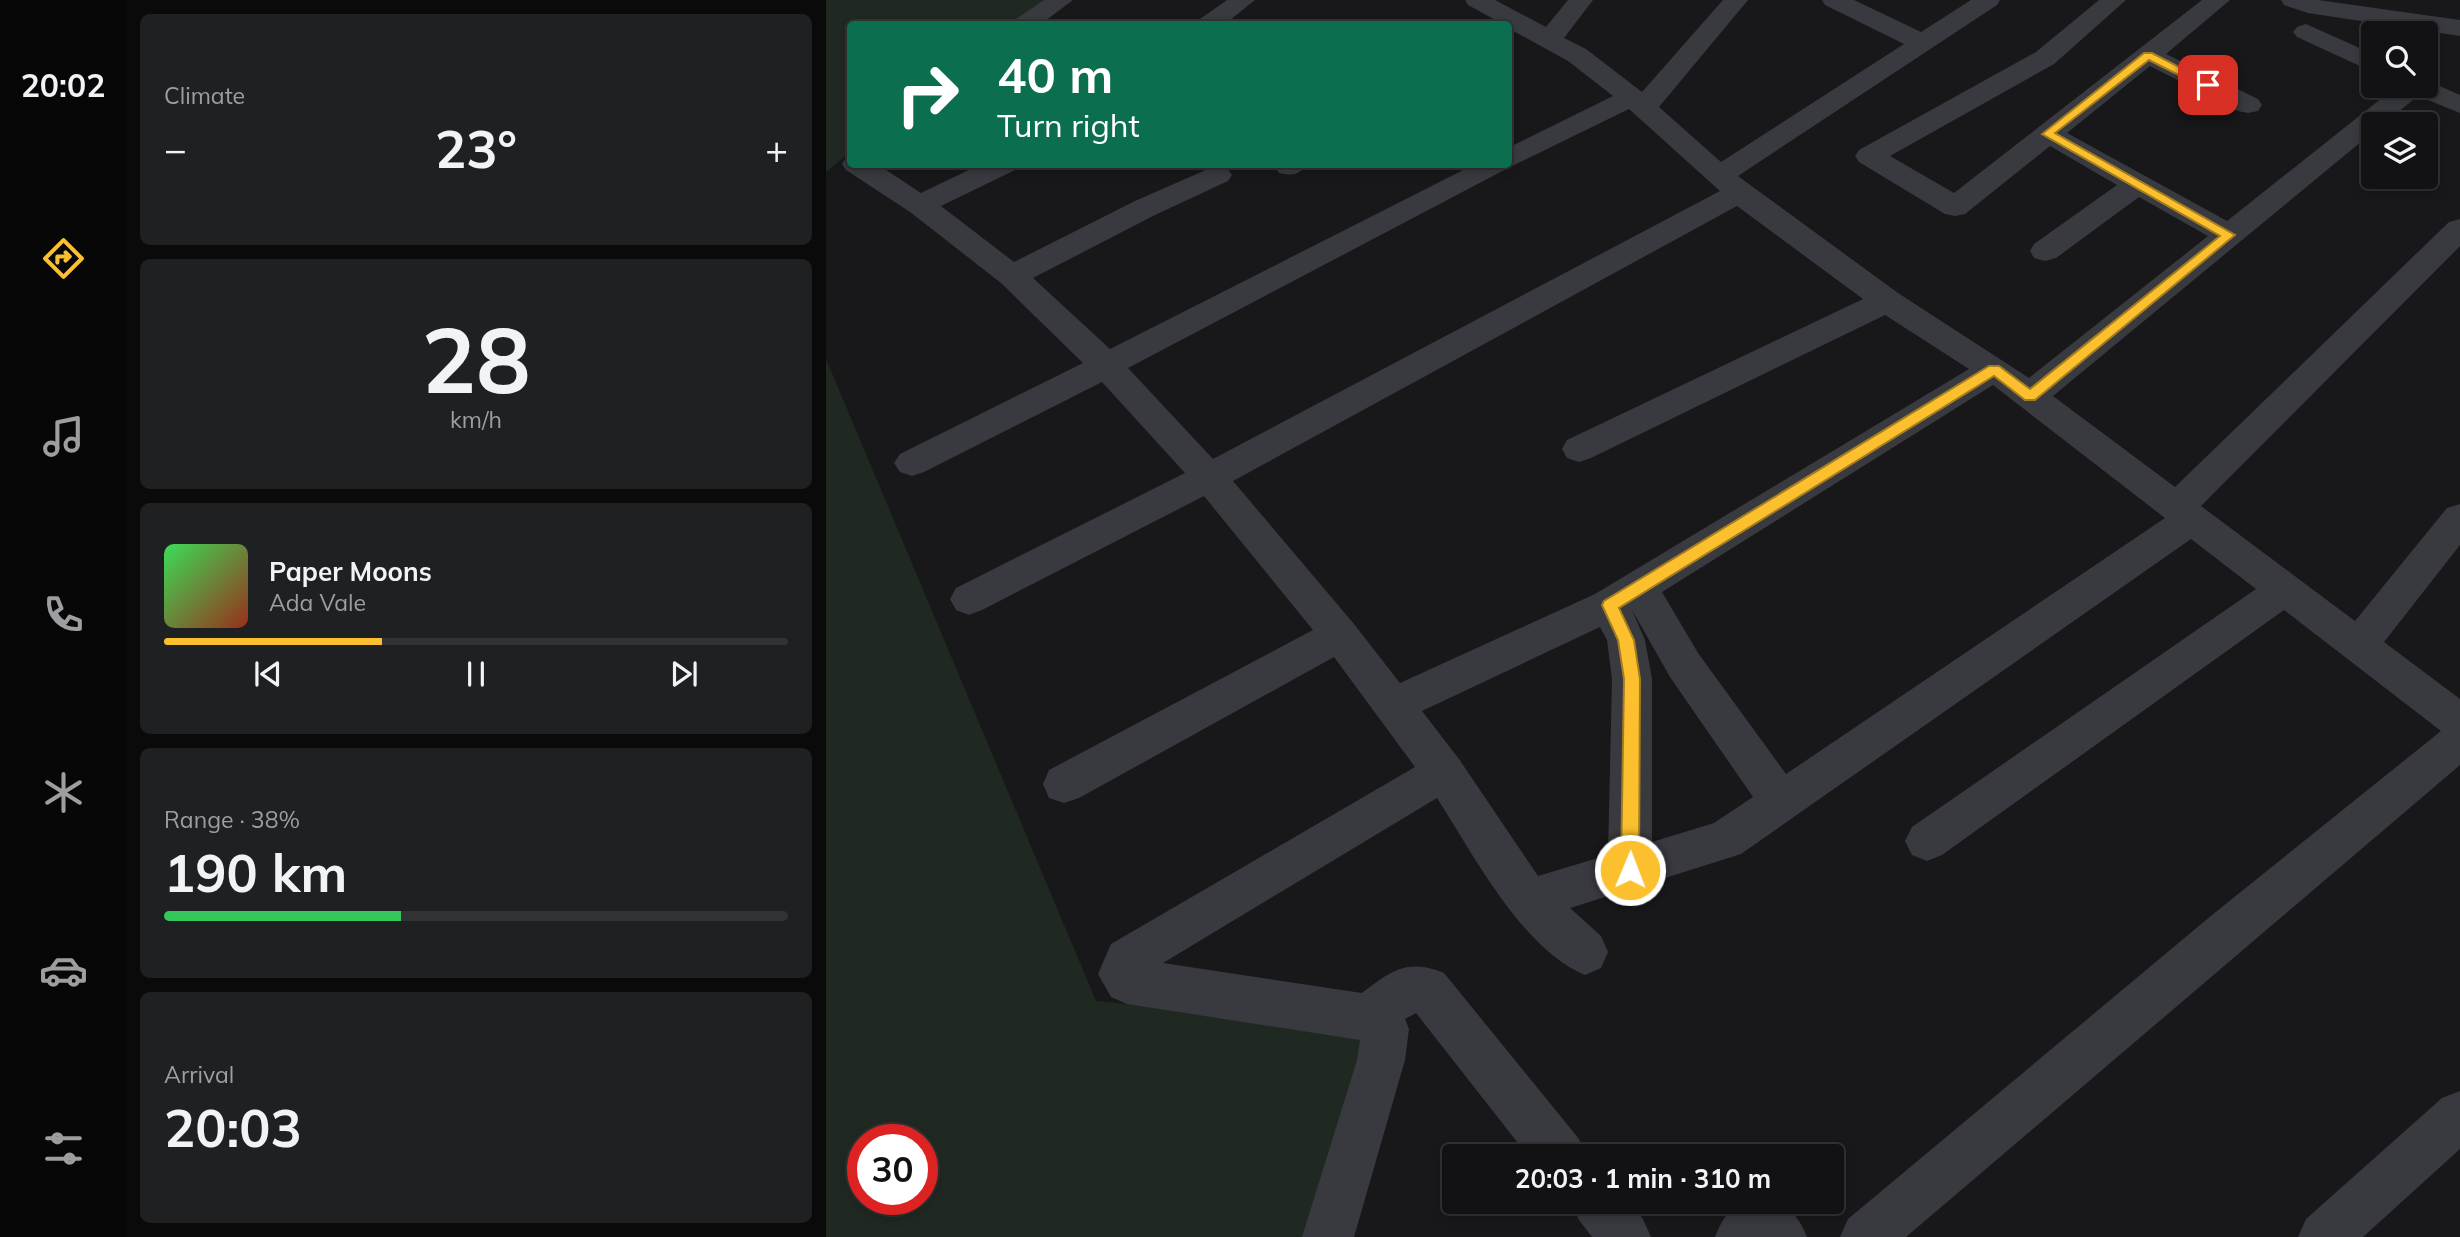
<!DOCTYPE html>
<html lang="en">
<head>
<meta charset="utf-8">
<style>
	body { margin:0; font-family:Mulish,sans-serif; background:#1f2022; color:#f1f3f6; height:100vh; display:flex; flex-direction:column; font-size:26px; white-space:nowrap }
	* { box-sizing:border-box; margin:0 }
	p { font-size:23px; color:#9c9ea0 }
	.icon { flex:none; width:38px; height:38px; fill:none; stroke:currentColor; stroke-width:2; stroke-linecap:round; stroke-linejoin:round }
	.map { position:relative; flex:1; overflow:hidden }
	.side { display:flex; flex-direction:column; gap:14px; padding:14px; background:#0a0a0b; width:700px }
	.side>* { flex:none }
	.guide { position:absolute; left:21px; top:21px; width:665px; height:147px; border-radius:7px; box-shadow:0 4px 10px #0003,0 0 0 2px #313234; background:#0b6e4f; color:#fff; overflow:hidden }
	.buttons { position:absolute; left:1535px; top:21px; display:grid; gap:14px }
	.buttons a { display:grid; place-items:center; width:77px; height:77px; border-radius:7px; background:#121214; box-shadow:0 4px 10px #0003,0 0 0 2px #313234; font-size:35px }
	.speed { position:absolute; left:21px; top:1124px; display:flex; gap:14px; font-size:35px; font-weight:700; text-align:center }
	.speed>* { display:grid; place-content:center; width:91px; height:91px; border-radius:50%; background:#121214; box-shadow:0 4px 10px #0003,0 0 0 2px #313234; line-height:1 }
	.speed .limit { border:10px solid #d22; background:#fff; color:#111 }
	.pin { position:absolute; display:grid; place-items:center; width:60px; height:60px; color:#fff; margin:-30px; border-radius:14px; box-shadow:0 4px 10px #0006 }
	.me { position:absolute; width:77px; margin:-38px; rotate:1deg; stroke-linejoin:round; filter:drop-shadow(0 0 5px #0008) }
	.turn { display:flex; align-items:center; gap:24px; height:147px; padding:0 35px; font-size:32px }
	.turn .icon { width:91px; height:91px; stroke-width:2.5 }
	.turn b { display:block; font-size:49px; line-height:60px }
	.big { font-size:52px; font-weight:700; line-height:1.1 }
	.side .card { flex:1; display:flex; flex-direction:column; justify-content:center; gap:10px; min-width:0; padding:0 24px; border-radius:10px; background:#1f2022 }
	.side .dial { align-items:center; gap:0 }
	.dial b { font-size:91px; line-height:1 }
	.song { display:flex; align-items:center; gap:21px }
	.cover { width:84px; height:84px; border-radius:10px; background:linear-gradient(135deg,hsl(130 70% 55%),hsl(10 70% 35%)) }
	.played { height:7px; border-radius:4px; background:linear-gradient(90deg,#fcc02f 35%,#313234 35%) }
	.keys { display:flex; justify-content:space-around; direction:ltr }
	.heat { display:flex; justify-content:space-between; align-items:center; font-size:38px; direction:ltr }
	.charge { height:10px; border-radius:5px; background:linear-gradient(90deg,#34c759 38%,#313234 0) }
	.trip { position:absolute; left:616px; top:1144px; width:402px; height:70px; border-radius:7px; background:#121214; box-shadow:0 4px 10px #0003,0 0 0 2px #313234; font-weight:700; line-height:70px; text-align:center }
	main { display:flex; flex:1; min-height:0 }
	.tab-bar { display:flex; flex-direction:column; width:126px; justify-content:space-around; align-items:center; background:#070708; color:#9c9ea0 }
	.tab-bar .icon { width:49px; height:49px }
	.tab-bar .active { color:#fcc02f }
	.tab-bar b { font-size:32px; color:#f1f3f6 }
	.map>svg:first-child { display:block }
	.green { fill:#202921; fill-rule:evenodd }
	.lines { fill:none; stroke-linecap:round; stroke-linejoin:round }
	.minor { fill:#393940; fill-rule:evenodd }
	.route { fill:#fcc02f; stroke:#a47d1f; stroke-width:2 }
</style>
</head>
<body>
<main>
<nav class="tab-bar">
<b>20:02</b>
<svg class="icon active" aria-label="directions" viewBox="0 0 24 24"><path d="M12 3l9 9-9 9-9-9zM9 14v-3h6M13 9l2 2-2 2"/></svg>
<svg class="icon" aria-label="music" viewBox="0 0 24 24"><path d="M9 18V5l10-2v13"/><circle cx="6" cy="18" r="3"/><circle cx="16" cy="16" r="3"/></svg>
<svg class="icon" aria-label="phone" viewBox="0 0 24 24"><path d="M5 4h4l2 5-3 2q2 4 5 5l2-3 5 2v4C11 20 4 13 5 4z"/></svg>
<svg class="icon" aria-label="climate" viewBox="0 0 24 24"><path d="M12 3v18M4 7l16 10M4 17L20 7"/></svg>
<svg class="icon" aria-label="car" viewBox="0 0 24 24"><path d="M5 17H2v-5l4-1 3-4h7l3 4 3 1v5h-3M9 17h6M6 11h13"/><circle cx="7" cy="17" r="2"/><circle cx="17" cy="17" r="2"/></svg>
<svg class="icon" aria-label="filters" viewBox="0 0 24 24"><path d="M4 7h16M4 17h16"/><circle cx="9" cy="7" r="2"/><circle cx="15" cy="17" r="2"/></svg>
</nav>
<section class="side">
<div class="card"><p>Climate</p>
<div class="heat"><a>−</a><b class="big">23°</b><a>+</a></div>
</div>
<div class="card dial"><b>28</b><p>km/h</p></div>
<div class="card">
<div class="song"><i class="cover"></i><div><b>Paper Moons</b><p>Ada Vale</p></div></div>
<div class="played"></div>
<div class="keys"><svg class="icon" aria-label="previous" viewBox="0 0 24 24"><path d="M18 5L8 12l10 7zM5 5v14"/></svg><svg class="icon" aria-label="pause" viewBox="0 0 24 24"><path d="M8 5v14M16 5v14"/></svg><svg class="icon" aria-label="next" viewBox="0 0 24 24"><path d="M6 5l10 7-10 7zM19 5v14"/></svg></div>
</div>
<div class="card"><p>Range · 38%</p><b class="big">190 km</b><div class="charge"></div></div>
<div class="card"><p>Arrival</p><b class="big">20:03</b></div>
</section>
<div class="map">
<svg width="1634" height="1237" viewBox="0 0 1634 1237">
	<rect width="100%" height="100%" fill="#18181a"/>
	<path class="green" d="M0,0H237L202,24H24V152L0,172Z
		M0,359L270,1001L559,1029L501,1237H0ZM37,1139H96V1199H37Z"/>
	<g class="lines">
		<path class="minor" d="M218,0H247L215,24H187L190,19Z
			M401,0H429L399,24H371L374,19Z
			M639,0H669L720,27L742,0H767L738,38L760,49L816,92L897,0H922L833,107L895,162L1078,44L999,5L996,0H1028L1095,32L1145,0H1174L1171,5L912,176L1072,293L1203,378L1382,236L1313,197L1230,258L1219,261L1208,258L1204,251L1208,244L1291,185L1224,146L1139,214L1129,216L1119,214L1033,162L1029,156L1033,150L1210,52L1273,0H1300L1228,64L1064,156L1128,193L1376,0H1404L1340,54L1432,99L1436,105L1432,111L1422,113L1412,111L1324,66L1241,133L1401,221L1571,86H1600V80L1634,95V113L1592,96L1557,124H1547V132L1227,396L1349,487L1623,222L1634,219V246L1375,506L1529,621L1621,508L1634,504V545L1558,642L1634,699V765L1080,1237H1014L1022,1219L1386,915L1615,731L1458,610L1116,855L1101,861L1086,855L1079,841L1086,827L1430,589L1365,539L915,854L744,908L775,936L782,952L775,968L759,975C696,949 647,854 611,798L337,963L536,993C565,971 581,958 618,973L753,1139L760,1157H703L590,1013L579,1019L583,1029L579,1060L528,1237H476L531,1060L534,1040L301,1004L285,997L272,974L285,944L589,767L508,657L253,798L238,803L223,798L217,784L223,770L487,630L378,496L156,610L143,615L130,610L124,599L130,588L359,473L276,382L98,472L86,476L74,472L68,463L74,454L257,363L175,283L84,212L20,170L16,164L20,158L24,157V164H51L95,193L155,164H193L189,170L115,206L188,262L309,201L382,169L392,166L402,169L406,175L402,181L329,215L207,278L284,349L649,164H682V148L787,96L742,61L682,28V24H677L642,5ZM803,109L894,191L387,459L302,368L684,167ZM911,206L1037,299L741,440L736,449L741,458L753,462L765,458L1059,315L1143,369L769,594L574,683L528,624L407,481ZM1167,385L1339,518L960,774L872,653L836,592ZM806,610L844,677L927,797L888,823L826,842V679L819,640ZM774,627L781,640L786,679L782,855L712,876L633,759L596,711Z
			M1455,0H1492L1634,20V36L1482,13L1458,5Z
			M1480,24L1547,54V72L1471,37L1467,32L1471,27Z
			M450,164H481C474,175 465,176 453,173L449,167Z
			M1634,1091V1149L1537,1237H1472L1480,1219L1616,1098Z
			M745,1202H804L817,1219L825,1237H766L753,1220Z
			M919,1202C953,1202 968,1204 981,1237H889C896,1220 902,1209 919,1202Z"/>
	</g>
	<path class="route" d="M1318,53H1326L1388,85L1378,88L1323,60L1229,133L1409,235L1209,400H1199L1168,376L793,608L808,640L814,679L813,870L811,876L804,878L798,876L795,870L798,679L792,640L776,605L778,601L1163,366H1173L1204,389L1394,236L1216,134Z"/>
</svg>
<div class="buttons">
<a><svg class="icon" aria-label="search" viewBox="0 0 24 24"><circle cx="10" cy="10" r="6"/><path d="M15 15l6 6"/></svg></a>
<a><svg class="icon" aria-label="layers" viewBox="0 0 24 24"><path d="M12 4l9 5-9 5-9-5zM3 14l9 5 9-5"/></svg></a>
</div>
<div class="speed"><div class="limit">30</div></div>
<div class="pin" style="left:1382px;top:85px;background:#d93025"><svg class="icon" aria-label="arrive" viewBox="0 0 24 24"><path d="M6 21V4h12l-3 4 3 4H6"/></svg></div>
<svg class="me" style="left:804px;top:870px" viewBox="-20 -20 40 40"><circle r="17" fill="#fcc02f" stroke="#fff" stroke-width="3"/><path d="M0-11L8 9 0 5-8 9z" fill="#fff"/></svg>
<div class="trip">20:03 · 1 min · 310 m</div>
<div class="guide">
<div class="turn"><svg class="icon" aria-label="right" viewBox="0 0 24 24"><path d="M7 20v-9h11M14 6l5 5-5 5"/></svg><div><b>40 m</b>Turn right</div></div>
</div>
</div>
</main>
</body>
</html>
